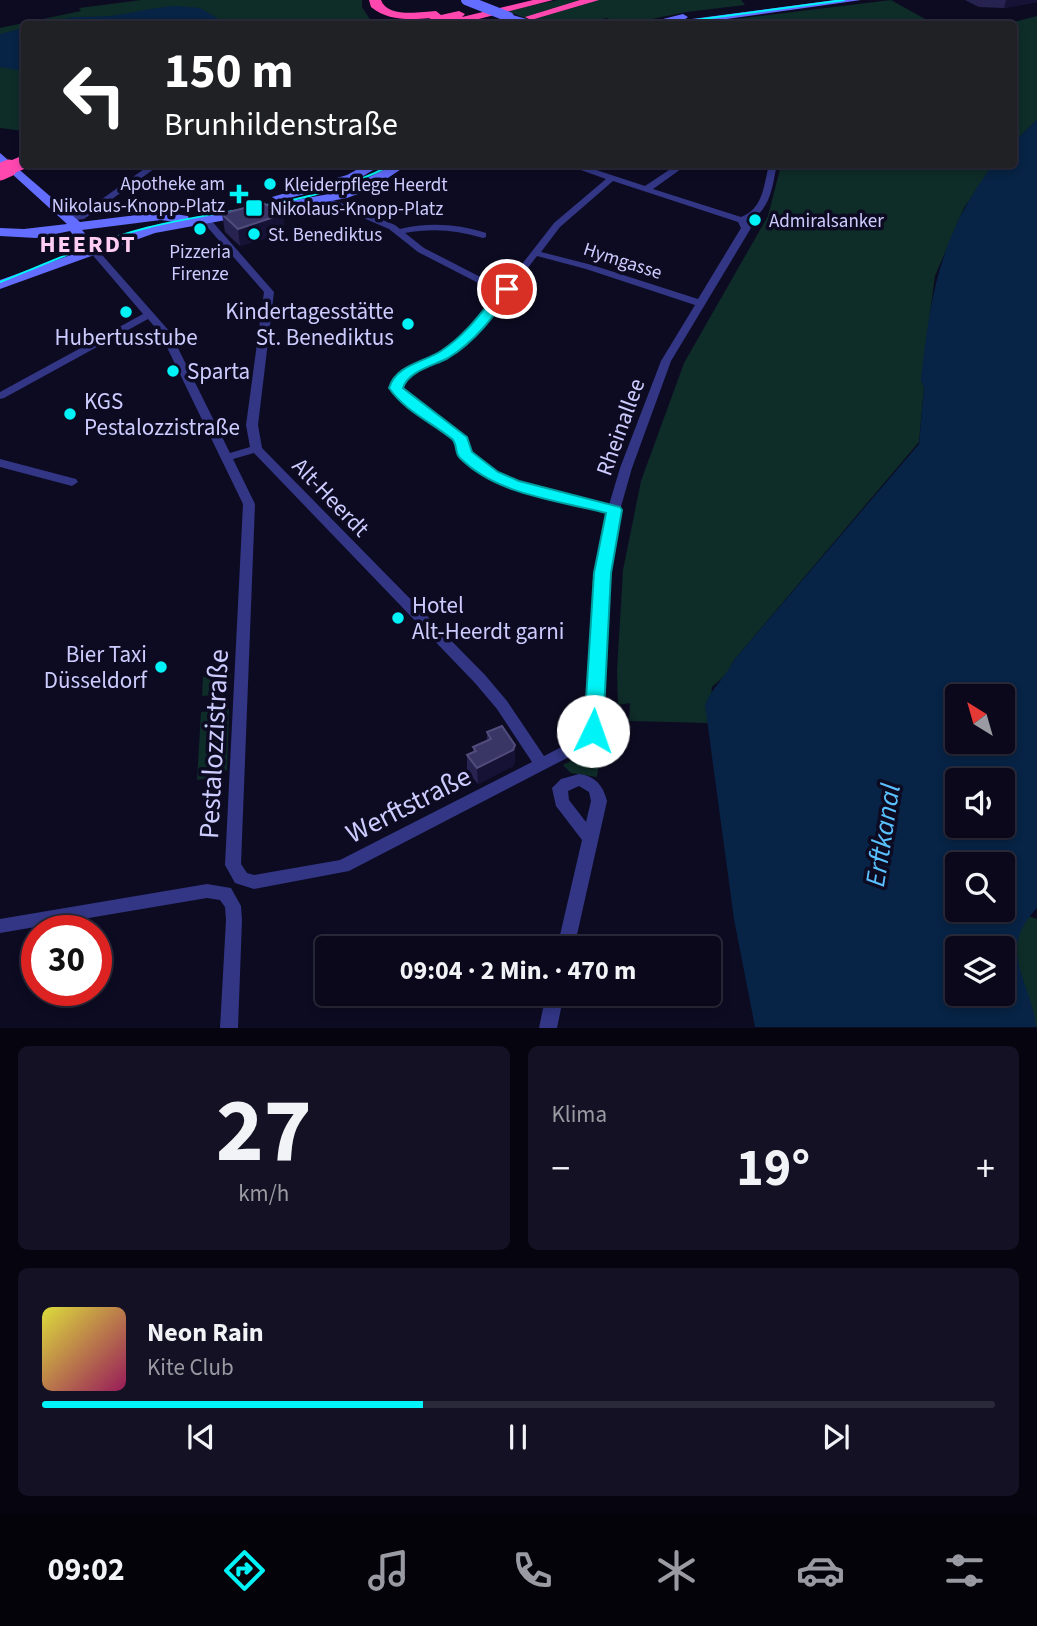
<!DOCTYPE html>
<html lang="de">
<head>
<meta charset="utf-8">
<style>
	body { margin:0; font-family:"Source Sans 3",sans-serif; background:#131123; color:#f1f3f6; height:100vh; display:flex; flex-direction:column; font-size:26px; white-space:nowrap }
	* { box-sizing:border-box; margin:0 }
	p { font-size:23px; color:#999aa2 }
	.icon { flex:none; width:38px; height:38px; fill:none; stroke:currentColor; stroke-width:2; stroke-linecap:round; stroke-linejoin:round }
	.map { position:relative; height:1028px; overflow:hidden }
	.details { display:flex; flex-direction:column; gap:18px; padding:18px; background:#06040e; flex:1 }
	.details>* { flex:none }
	.banner { position:absolute; left:21px; top:21px; width:996px; height:147px; border-radius:7px; box-shadow:0 4px 10px #0003,0 0 0 2px #2a2939; background:#202124; color:#fff; overflow:hidden }
	.needle { width:46px; rotate:323deg }
	.fabs { position:absolute; left:945px; top:684px; display:grid; gap:14px }
	.fabs a { display:grid; place-items:center; width:70px; height:70px; border-radius:7px; background:#0a081a; box-shadow:0 4px 10px #0003,0 0 0 2px #2a2939; font-size:35px }
	.speed { position:absolute; left:21px; top:915px; display:flex; gap:14px; font-size:35px; font-weight:700; text-align:center }
	.speed>* { display:grid; place-content:center; width:91px; height:91px; border-radius:50%; background:#0a081a; box-shadow:0 4px 10px #0003,0 0 0 2px #2a2939; line-height:1 }
	.speed .limit { border:10px solid #d22; background:#fff; color:#111 }
	.pin { position:absolute; display:grid; place-items:center; width:60px; height:60px; color:#fff; margin:-30px; border:4px solid #fff; border-radius:50%; box-shadow:0 2px 7px #0007 }
	.me { position:absolute; width:77px; margin:-38px; rotate:3deg; stroke-linejoin:round; filter:drop-shadow(0 0 5px #0008) }
	.turn { display:flex; align-items:center; gap:24px; height:147px; padding:0 28px; font-size:32px }
	.turn .icon { width:91px; height:91px; stroke-width:2.5 }
	.turn b { display:block; font-size:49px; line-height:60px }
	.big { font-size:52px; font-weight:700; line-height:1.1 }
	.details .widget { flex:1; display:flex; flex-direction:column; justify-content:center; gap:10px; min-width:0; padding:0 24px; border-radius:10px; background:#131123 }
	.details .dial { align-items:center; gap:0 }
	.dial b { font-size:91px; line-height:1 }
	.song { display:flex; align-items:center; gap:21px }
	.cover { width:84px; height:84px; border-radius:10px; background:linear-gradient(135deg,hsl(60 70% 55%),hsl(330 70% 35%)) }
	.played { height:7px; border-radius:4px; background:linear-gradient(90deg,#00f4f7 40%,#2a2939 40%) }
	.keys { display:flex; justify-content:space-around; direction:ltr }
	.heat { display:flex; justify-content:space-between; align-items:center; font-size:38px; direction:ltr }
	.details .tiles { flex:1; display:grid; gap:18px; grid-template-columns:1fr 1fr }
	.widget:last-child { grid-column:span 2 }
	.trip { position:absolute; left:315px; top:936px; width:406px; height:70px; border-radius:7px; background:#0a081a; box-shadow:0 4px 10px #0003,0 0 0 2px #2a2939; font-weight:700; line-height:70px; text-align:center }
	.menu { display:flex; height:112px; justify-content:space-around; align-items:center; background:#04030a; color:#999aa2 }
	.menu .icon { width:49px; height:49px }
	.menu .on { color:#00f4f7 }
	.menu b { font-size:32px; color:#f1f3f6 }
	.map>svg:first-child { display:block }
	.green { fill:#0e2c28 }
	.water { fill:#072345; fill-rule:evenodd }
	.lines { fill:none; stroke-linecap:round; stroke-linejoin:round }
	.street { fill:#323685; fill-rule:evenodd }
	.secondary { fill:#636dff; fill-rule:evenodd }
	.highway { fill:#ff47b0; fill-rule:evenodd }
	.tram { stroke:#00f4f7; stroke-width:2 }
	.secondary-bridge { stroke:#636dff; stroke-width:10 }
	.highway-bridge-far1 { stroke:#ff47b0; stroke-width:13 }
	.highway-bridge { stroke:#ff47b0; stroke-width:17 }
	.wall { fill:#272351 }
	.shaded-wall { fill:#151236 }
	.building { fill:#393564; stroke:#504d7c; stroke-width:2 }
	.route { fill:#00f4f7; stroke:#009fa1; stroke-width:2 }
	.poi-dot { fill:#00f4f7; stroke:#0d0b22; stroke-width:2.5 }
	.labels { text-anchor:middle; stroke-width:7; stroke-linejoin:round; paint-order:stroke }
	.far-poi-label { font-size:19px; fill:#cdccff; stroke:#0d0b22; text-anchor:start }
	.far-street-label { font-size:19px; fill:#cdccff; stroke:#0d0b22 }
	.poi-label { font-size:23px; fill:#cdccff; stroke:#0d0b22; text-anchor:start }
	.street-label { font-size:23px; fill:#cdccff; stroke:#0d0b22 }
	.far-district-label { font-size:24px; font-weight:bold; letter-spacing:2px; fill:#ffcef2; stroke:#0d0b22 }
	.near-street-label { font-size:28px; fill:#cdccff; stroke:#0d0b22 }
	.near-water-label { font-size:28px; font-style:italic; fill:#5ac1ff; stroke:#0d0b22 }
</style>
</head>
<body>
<div class="map">
<svg width="1037" height="1028" viewBox="0 0 1037 1028">
	<rect width="100%" height="100%" fill="#0d0b22"/>
	<path class="green" d="M141,0H362V7L371,21L370,24H24V131L0,128V28L81,11L79,8Z
		M558,0H741L745,5L687,12L627,24L606,18L583,24H542L506,11Z
		M891,0L934,24H694Z
		M1037,16V120L1013,143V24H1006Z
		M781,165H993L964,208L935,276L921,380L924,388L919,442L734,660L728,673L712,687L708,723L629,721L630,703L618,705L617,671L623,570L641,481L684,363L768,216Z
		M231,674L227,694L202,696L203,677Z
		M229,709L227,770L214,777L197,780L201,712Z
		M602,744L597,777L571,773L563,765Z
		M1005,908L1037,919V1027H1001Z"/>
	<path class="water" d="M177,6L200,8L227,24H47C70,13 93,19 117,15C137,12 156,7 177,6Z
		M24,28V71L0,67V34Z
		M1037,120V908C995,951 1032,981 1036,1027H755L734,919L705,705C712,687 726,677 734,660L919,444L924,388L921,380C930,296 940,234 993,165L1013,164V143ZM957,696H1003V742H957ZM957,780H1003V826H957ZM957,864H1003V910H957ZM957,948H1003V994H957Z"/>
	<g class="lines">
		<path class="street" d="M151,164H161L84,219L69,221L65,218C69,214 80,214 88,209Z
			M564,164H578L645,186L678,164H688L653,189L741,217C763,209 764,185 769,164H777C772,187 771,212 746,221L751,228L671,361L632,468L620,510L609,573L600,731L594,744L349,871L254,889L235,883L225,865L243,504L160,333L148,319L4,398L0,399V392L143,314L90,252L88,250L93,247L96,248L170,332L230,453L250,447L246,425L264,292L202,221L207,218L210,219L274,292L258,425L262,448L485,675L507,701L544,756L583,736L586,731L597,573L607,513C565,504 489,492 460,457C457,453 457,447 456,441L399,399L391,383C405,365 424,363 442,351C467,335 483,313 501,291L488,288L418,252L389,229L319,199L326,197L395,225L400,229C429,222 458,224 486,233V237L483,238C457,230 432,228 405,233L424,248L494,284L505,286L554,223L606,179ZM613,181L738,222L741,228L698,299L592,265L541,252L560,227ZM537,256L586,269L695,305L661,361L620,468L609,505C559,495 510,487 470,453L466,438L408,395L402,383L409,375L449,356L476,336ZM254,453L475,683L497,709L532,762L340,860L254,875L247,873L241,864L255,504L233,459Z
			M0,459L76,479L78,482L72,486L0,467Z
			M579,774C595,776 603,785 607,801L574,948H557L582,840L556,806L552,788L561,779ZM579,786L589,792L591,801L586,822L569,800L568,791Z
			M207,884L231,888L241,906L242,920L238,1028H220L226,920L225,907L220,900L207,898L0,933V919Z
			M546,994H564L557,1028H539Z"/>
		<path class="secondary" d="M835,0H861L691,24H643L683,14L688,17L684,20Z
			M509,14L537,22L539,24H525L506,19V15Z
			M0,153L80,222L161,212L188,216L189,219L340,192C363,183 385,164 409,164L371,189L347,198L155,233L0,289V280L85,250L70,231L36,238L0,236V228L24,229L67,224L0,163ZM161,220L175,222L147,227L96,246L82,230Z
			M367,164H383L355,181L278,201L272,197L347,175Z"/>
		<path class="highway" d="M369,0H381C387,18 420,12 436,11L441,15L459,11L465,14L462,17L533,0H553L459,24H417L431,18C410,20 388,21 371,7Z
			M580,0H599L531,20L525,17Z"/>
		<path class="tram" d="M665,24L844,0
			M0,282C48,263 96,241 146,228C232,206 312,208 393,164"/>
		<path class="secondary-bridge" d="M466,0L509,17"/>
		<path class="highway-bridge-far1" d="M5,170L24,162"/>
		<path class="highway-bridge" d="M0,172L9,168"/>
	</g>
	<path class="wall" d="M965,0H1037V2L1004,8L979,7Z
		M222,214L285,232L240,246L225,232Z
		M487,732L515,761L513,766L478,784L467,771V755L473,752V747L487,741Z"/>
	<path class="shaded-wall" d="M1006,0H1037V2L1004,8Z
		M283,214L285,232L240,246L238,229Z
		M515,745V761L513,766L478,784L477,768Z"/>
	<path class="building" d="M263,203L283,214L238,229L222,214Z
		M502,726L515,745L513,750L477,768L467,755L476,751L473,747L491,739L487,732Z"/>
	<path class="route" d="M502,287L513,289C495,315 475,342 448,358C433,366 408,371 403,388L467,437L472,452L498,472L519,481L620,507L622,510L611,573L603,731L593,738L584,731L594,573L606,513C557,500 497,495 460,458C454,452 458,445 452,439C431,422 405,411 389,388C396,365 422,363 441,351C467,334 483,310 502,287Z"/>
	<g class="poi-dot">
		<circle cx="270" cy="184" r="7"/>
		<path d="M235.5 183.5h7v7h7v7h-7v7h-7v-7h-7v-7h7z"/>
		<rect x="245" y="199" width="18" height="18" rx="3.5"/>
		<circle cx="755" cy="220" r="7"/>
		<circle cx="200" cy="229" r="7"/>
		<circle cx="254" cy="234" r="7"/>
		<circle cx="126" cy="312" r="7"/>
		<circle cx="408" cy="324" r="7"/>
		<circle cx="173" cy="371" r="7"/>
		<circle cx="70" cy="414" r="7"/>
		<circle cx="398" cy="618" r="7"/>
		<circle cx="161" cy="667" r="7"/>
	</g>
	<g class="labels">
		<g class="far-poi-label">
			<text x="225" y="190" text-anchor="end">Apotheke am<tspan x="225" dy="22">Nikolaus-Knopp-Platz</tspan></text>
			<text x="284" y="191">Kleiderpflege Heerdt</text>
			<text x="270" y="215">Nikolaus-Knopp-Platz</text>
			<text x="769" y="227">Admiralsanker</text>
			<text x="268" y="241">St. Benediktus</text>
			<text x="200" y="258" text-anchor="middle">Pizzeria<tspan x="200" dy="22">Firenze</tspan></text>
		</g>
		<g class="far-street-label">
			<text transform="translate(623 260) rotate(18)" y="7">Hymgasse</text>
		</g>
		<g class="poi-label">
			<text x="394" y="319" text-anchor="end">Kindertagesstätte<tspan x="394" dy="26">St. Benediktus</tspan></text>
			<text x="126" y="345" text-anchor="middle">Hubertusstube</text>
			<text x="187" y="379">Sparta</text>
			<text x="84" y="409">KGS<tspan x="84" dy="26">Pestalozzistraße</tspan></text>
			<text x="412" y="613">Hotel<tspan x="412" dy="26">Alt-Heerdt garni</tspan></text>
			<text x="147" y="662" text-anchor="end">Bier Taxi<tspan x="147" dy="26">Düsseldorf</tspan></text>
		</g>
		<g class="street-label">
			<text transform="translate(620 427) rotate(-70)" y="8">Rheinallee</text>
			<text transform="translate(331 497) rotate(46)" y="8">Alt-Heerdt</text>
		</g>
		<g class="far-district-label">
			<text x="88" y="252">HEERDT</text>
		</g>
		<g class="near-street-label">
			<text transform="translate(213 744) rotate(-87)" y="10">Pestalozzistraße</text>
			<text transform="translate(408 804) rotate(-27)" y="10">Werftstraße</text>
		</g>
		<g class="near-water-label">
			<text transform="translate(882 835) rotate(-81)" y="10">Erftkanal</text>
		</g>
	</g>
</svg>
<div class="fabs">
<a><svg class="needle" viewBox="-14 -14 28 28"><path d="M0-13l5 13h-10z" fill="#e53935"/><path d="M0 13l5-13h-10z" fill="#999aa2"/></svg></a>
<a><svg class="icon" aria-label="sound" viewBox="0 0 24 24"><path d="M4 9h4l5-4v14l-5-4H4zM17 9q2 3 0 6"/></svg></a>
<a><svg class="icon" aria-label="search" viewBox="0 0 24 24"><circle cx="10" cy="10" r="6"/><path d="M15 15l6 6"/></svg></a>
<a><svg class="icon" aria-label="layers" viewBox="0 0 24 24"><path d="M12 4l9 5-9 5-9-5zM3 14l9 5 9-5"/></svg></a>
</div>
<div class="speed"><div class="limit">30</div></div>
<div class="pin" style="left:507px;top:289px;background:#d93025"><svg class="icon" aria-label="arrive" viewBox="0 0 24 24"><path d="M6 21V4h12l-3 4 3 4H6"/></svg></div>
<svg class="me" style="left:593px;top:731px" viewBox="-20 -20 40 40"><circle r="19" fill="#fff"/><path d="M0-13L10 11 0 6-10 11z" fill="#00f4f7"/></svg>
<div class="trip">09:04 · 2 Min. · 470 m</div>
<div class="banner">
<div class="turn"><svg class="icon" aria-label="left" viewBox="0 0 24 24"><path d="M17 20v-9H6M10 6l-5 5 5 5"/></svg><div><b>150 m</b>Brunhildenstraße</div></div>
</div>
</div>
<section class="details">
<div class="tiles">
<div class="widget dial"><b>27</b><p>km/h</p></div>
<div class="widget"><p>Klima</p>
<div class="heat"><a>−</a><b class="big">19°</b><a>+</a></div>
</div>
<div class="widget">
<div class="song"><i class="cover"></i><div><b>Neon Rain</b><p>Kite Club</p></div></div>
<div class="played"></div>
<div class="keys"><svg class="icon" aria-label="previous" viewBox="0 0 24 24"><path d="M18 5L8 12l10 7zM5 5v14"/></svg><svg class="icon" aria-label="pause" viewBox="0 0 24 24"><path d="M8 5v14M16 5v14"/></svg><svg class="icon" aria-label="next" viewBox="0 0 24 24"><path d="M6 5l10 7-10 7zM19 5v14"/></svg></div>
</div>
</div>
</section>
<nav class="menu">
<b>09:02</b>
<svg class="icon on" aria-label="directions" viewBox="0 0 24 24"><path d="M12 3l9 9-9 9-9-9zM9 14v-3h6M13 9l2 2-2 2"/></svg>
<svg class="icon" aria-label="music" viewBox="0 0 24 24"><path d="M9 18V5l10-2v13"/><circle cx="6" cy="18" r="3"/><circle cx="16" cy="16" r="3"/></svg>
<svg class="icon" aria-label="phone" viewBox="0 0 24 24"><path d="M5 4h4l2 5-3 2q2 4 5 5l2-3 5 2v4C11 20 4 13 5 4z"/></svg>
<svg class="icon" aria-label="climate" viewBox="0 0 24 24"><path d="M12 3v18M4 7l16 10M4 17L20 7"/></svg>
<svg class="icon" aria-label="car" viewBox="0 0 24 24"><path d="M5 17H2v-5l4-1 3-4h7l3 4 3 1v5h-3M9 17h6M6 11h13"/><circle cx="7" cy="17" r="2"/><circle cx="17" cy="17" r="2"/></svg>
<svg class="icon" aria-label="filters" viewBox="0 0 24 24"><path d="M4 7h16M4 17h16"/><circle cx="9" cy="7" r="2"/><circle cx="15" cy="17" r="2"/></svg>
</nav>
</body>
</html>
